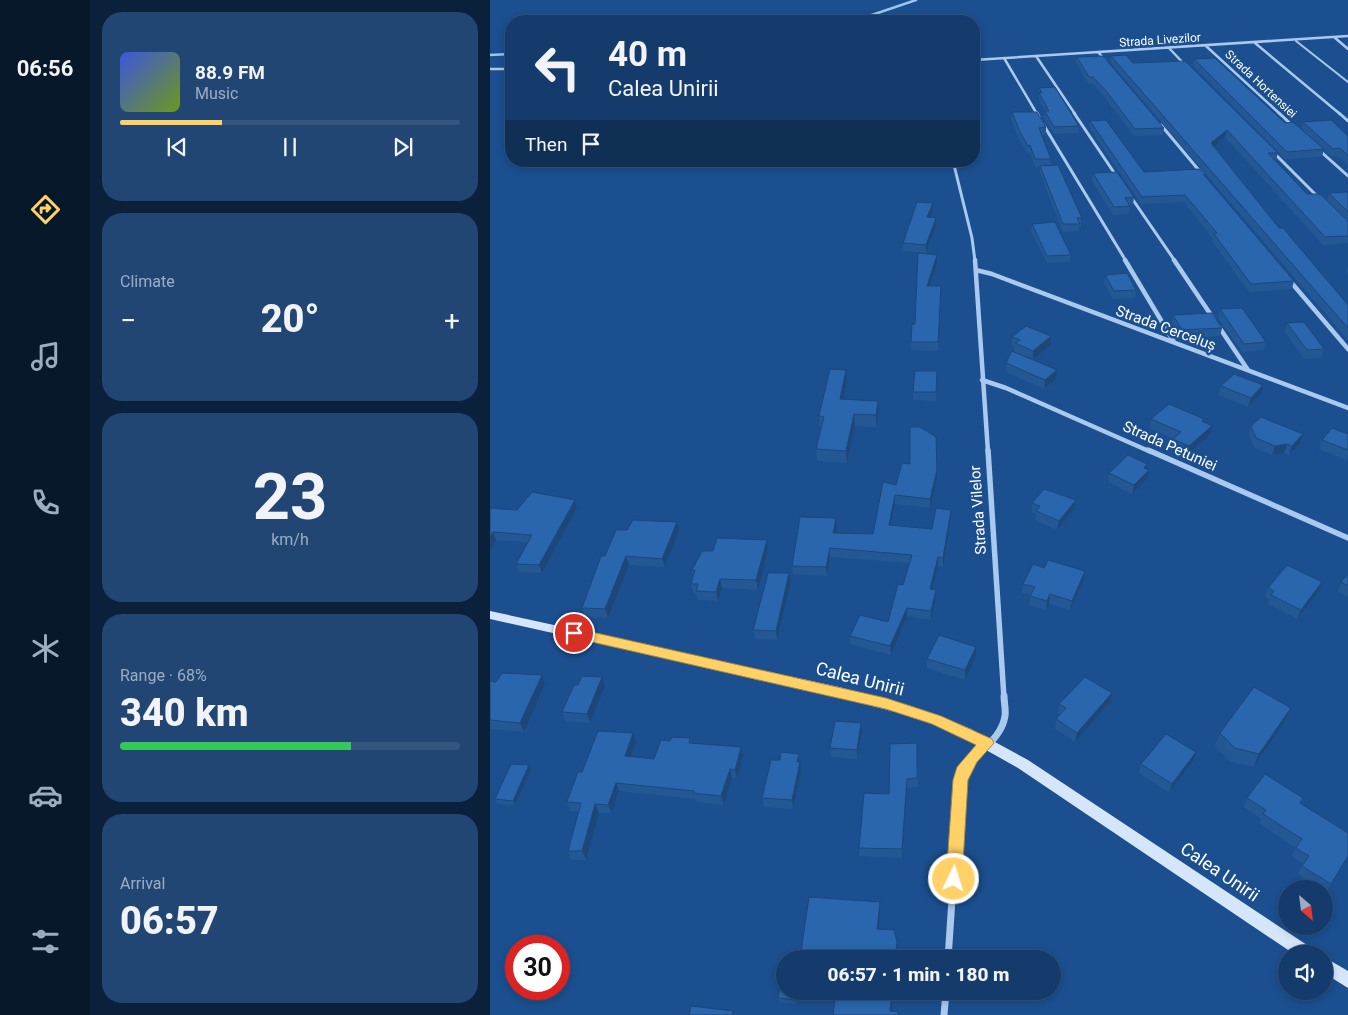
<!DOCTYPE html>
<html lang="en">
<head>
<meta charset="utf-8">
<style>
	body { margin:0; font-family:Roboto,sans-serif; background:#214673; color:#f1f3f6; height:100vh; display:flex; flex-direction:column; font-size:19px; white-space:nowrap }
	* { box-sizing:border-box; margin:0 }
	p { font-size:16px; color:#9dadc1 }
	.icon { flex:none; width:28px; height:28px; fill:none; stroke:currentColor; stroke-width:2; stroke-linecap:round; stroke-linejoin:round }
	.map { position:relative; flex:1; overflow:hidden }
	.sheet { display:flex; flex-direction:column; gap:12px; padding:12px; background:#0b203b; width:400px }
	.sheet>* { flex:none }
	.hud { position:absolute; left:15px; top:15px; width:475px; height:152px; border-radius:20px; box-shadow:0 2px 8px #0003,0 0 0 1px #33557e; background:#143b6b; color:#f1f3f6; overflow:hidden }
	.needle { width:32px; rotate:152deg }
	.buttons { position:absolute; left:788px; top:880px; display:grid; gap:10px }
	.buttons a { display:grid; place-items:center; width:55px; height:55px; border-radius:50%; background:#143b6b; box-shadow:0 2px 8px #0003,0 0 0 1px #33557e; font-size:25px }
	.speed { position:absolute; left:15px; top:935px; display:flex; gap:10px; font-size:25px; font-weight:700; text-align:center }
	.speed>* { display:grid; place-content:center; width:65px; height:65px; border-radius:50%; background:#143b6b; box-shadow:0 2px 8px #0003,0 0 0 1px #33557e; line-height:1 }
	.speed .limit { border:8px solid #d22; background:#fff; color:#111 }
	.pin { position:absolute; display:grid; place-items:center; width:42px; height:42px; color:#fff; margin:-21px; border:2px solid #fff; border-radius:50%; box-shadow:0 1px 5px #0007 }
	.me { position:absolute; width:55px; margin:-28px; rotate:4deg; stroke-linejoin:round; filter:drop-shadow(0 0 4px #0008) }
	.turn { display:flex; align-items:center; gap:18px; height:105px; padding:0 20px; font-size:22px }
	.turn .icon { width:65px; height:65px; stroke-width:2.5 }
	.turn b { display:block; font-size:35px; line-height:42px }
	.then { display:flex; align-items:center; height:48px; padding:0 20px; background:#0003; gap:10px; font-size:19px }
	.big { font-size:38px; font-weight:800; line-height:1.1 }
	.sheet .widget { flex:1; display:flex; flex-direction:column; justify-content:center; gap:8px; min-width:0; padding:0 18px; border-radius:20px; background:#214673 }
	.sheet .dial { align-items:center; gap:0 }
	.dial b { font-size:65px; line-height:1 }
	.song { display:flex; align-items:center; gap:15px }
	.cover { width:60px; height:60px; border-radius:8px; background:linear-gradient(135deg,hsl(230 70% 55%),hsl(80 70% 35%)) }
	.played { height:5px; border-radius:2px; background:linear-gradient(90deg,#ffd166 30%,#33557e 30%) }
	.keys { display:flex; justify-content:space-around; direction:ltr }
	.heat { display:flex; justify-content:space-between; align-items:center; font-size:28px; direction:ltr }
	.charge { height:8px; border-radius:4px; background:linear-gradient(90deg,#34c759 68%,#33557e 0) }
	.trip { position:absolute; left:286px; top:950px; width:285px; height:50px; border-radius:25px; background:#143b6b; box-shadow:0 2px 8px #0003,0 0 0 1px #33557e; font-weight:800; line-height:50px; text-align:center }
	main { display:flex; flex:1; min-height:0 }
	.tab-bar { display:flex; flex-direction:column; width:90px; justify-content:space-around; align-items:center; background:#08182b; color:#9dadc1 }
	.tab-bar .icon { width:35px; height:35px }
	.tab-bar .selected { color:#ffd166 }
	.tab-bar b { font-size:22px; color:#f1f3f6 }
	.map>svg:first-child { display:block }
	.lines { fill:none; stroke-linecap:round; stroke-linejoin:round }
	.stream { stroke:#9cc4f0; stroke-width:2.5 }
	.service { stroke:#a9c9ee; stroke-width:2 }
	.minor-far4 { stroke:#a9c9ee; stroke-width:2.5 }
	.minor-far3 { stroke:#a9c9ee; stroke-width:3 }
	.minor-far2 { stroke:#a9c9ee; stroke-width:4.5 }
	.minor-far1 { stroke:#a9c9ee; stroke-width:5.5 }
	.minor { stroke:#a9c9ee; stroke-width:7 }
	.secondary { fill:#d6e6fa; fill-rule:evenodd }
	.wall { fill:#245895 }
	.shaded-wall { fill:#1d4779 }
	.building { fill:#2a66ad; stroke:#1d4779 }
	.route { fill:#ffd166; stroke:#a68842 }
	.labels { text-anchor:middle; stroke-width:5; stroke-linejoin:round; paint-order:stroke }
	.far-street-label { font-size:12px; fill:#fff; stroke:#1b4f8f }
	.street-label { font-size:15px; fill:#fff; stroke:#1b4f8f }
	.near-street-label { font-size:18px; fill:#fff; stroke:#1b4f8f }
</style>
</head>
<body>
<main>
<nav class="tab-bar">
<b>06:56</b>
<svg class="icon selected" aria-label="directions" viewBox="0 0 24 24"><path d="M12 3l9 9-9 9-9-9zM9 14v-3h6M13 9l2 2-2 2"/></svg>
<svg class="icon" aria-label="music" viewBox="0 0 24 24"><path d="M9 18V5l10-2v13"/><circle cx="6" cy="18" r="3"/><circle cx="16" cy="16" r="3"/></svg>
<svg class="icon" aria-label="phone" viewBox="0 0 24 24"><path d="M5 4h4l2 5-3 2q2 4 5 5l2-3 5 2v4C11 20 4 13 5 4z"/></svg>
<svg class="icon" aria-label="climate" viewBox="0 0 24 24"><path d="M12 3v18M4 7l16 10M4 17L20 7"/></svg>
<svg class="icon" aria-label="car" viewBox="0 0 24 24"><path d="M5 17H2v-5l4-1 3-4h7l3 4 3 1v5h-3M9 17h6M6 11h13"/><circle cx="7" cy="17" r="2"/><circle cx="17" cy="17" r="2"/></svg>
<svg class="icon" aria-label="filters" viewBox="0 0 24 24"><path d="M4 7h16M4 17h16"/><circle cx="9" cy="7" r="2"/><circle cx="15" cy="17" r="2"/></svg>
</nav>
<section class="sheet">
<div class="widget">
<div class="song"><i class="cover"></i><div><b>88.9 FM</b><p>Music</p></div></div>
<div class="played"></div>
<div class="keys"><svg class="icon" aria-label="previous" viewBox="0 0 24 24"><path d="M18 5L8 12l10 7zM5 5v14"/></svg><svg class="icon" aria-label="pause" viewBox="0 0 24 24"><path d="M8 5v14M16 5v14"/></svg><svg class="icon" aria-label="next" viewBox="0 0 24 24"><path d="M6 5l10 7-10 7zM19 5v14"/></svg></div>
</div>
<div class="widget"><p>Climate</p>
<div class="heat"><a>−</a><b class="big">20°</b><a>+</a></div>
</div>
<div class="widget dial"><b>23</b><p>km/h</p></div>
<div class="widget"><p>Range · 68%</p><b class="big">340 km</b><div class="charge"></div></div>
<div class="widget"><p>Arrival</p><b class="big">06:57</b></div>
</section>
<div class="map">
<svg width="858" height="1015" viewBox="0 0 858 1015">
	<rect width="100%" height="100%" fill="#1b4f8f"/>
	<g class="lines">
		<path class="stream" d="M364,21L426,0
			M0,55L21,54"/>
		<path class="service" d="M806,41L858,82"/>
		<path class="minor-far4" d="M844,37L858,49
			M765,43L850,114
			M716,46L790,114
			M679,48L696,66
			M608,52L615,60
			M546,56L585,114
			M514,58L547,114
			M484,60L858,36
			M0,69H21"/>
		<path class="minor-far3" d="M547,113L549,117
			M584,113L627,177
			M789,113L804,127
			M849,113L858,121
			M553,124L636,261
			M671,125L712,174
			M829,150L858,176
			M782,151L829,198
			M463,161L482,238L485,261
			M641,197L685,261"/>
		<path class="minor-far2" d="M485,260L498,452
			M635,260L684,342
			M684,260L723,318
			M486,270L502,274L858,408
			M800,281L858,349
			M729,327L758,370
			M492,380L516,388L661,452"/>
		<path class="minor-far1" d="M498,450L514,698
			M658,450L858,538"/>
		<path class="minor" d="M458,959L470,780C479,755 511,743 515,716C516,710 514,702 514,696
			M454,1015L456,991"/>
		<path class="secondary" d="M0,611L349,687L421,706L450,716L481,729L538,760L823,949L825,954H804L528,768L473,737L442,724L420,716L349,697L0,619Z
			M834,957L858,971V988L834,973Z"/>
	</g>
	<path class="wall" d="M621,56L643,63L788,153L786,160H785L817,194L837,201L839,193L858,192V243L833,245L735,137L724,146L789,228L858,305V340L620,62Z
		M587,57L674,128L673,135L644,136L616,99L603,84L598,83L586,63Z
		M704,59L834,149L832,157L795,159L703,65Z
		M549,88L589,126L588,133L564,134L554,118L555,111L549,100Z
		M522,112L556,127V134L552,135L561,159V166L592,218L591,226H589V231L573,232L550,173V167H545L540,153H537L529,139L521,119Z
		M600,121L654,172L709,169L804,281L802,289L759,292L722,241L723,239L694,202L651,204L599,127Z
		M813,122L858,136V165L847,156H841L811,129Z
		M603,173L644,197L643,205H639L640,206L639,214L623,215L602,181Z
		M443,211L440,217L446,218V226L436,253L413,251V243Z
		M542,224L581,255L580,262L557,263L541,231Z
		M447,255V263L440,286H451L448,351L421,350V342L425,324Z
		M858,266V275L856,272Z
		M615,275L646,290L645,298L623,299L614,283Z
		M730,309L776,342L774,350L752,352L728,318Z
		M683,315L732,328L730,336L690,339L682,324Z
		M797,323L834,349L831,358L814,359L795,332Z
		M561,336L560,345L543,359L524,352V346L522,345V337Z
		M516,363L566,379L554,389L516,372Z
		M356,370L357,382L353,399L389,412L386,427L365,426L357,463L327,461L326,449L331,428H330L329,416Z
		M447,371L446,401L423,400V392Z
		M731,386L771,394L758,407L729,395Z
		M661,419H714L713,422L720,434L697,455L681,448L683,439L660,428Z
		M761,426L810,443L799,455L794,453L782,455L764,447L759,435Z
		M858,434V457L856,460L829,449L832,440Z
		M657,464L656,469L657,479L642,494L618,482L619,473Z
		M447,479L440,508L405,504L401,525L442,529L461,510V518L453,567L448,566L442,589L446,598L441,620L417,616L401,655L360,644V636L398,622L413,585L419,563L340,557L337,576L303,574L302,566L346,518L347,526L345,533L383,534L406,485Z
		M85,500L87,508L52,573L29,572L26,564L38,542L6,540L0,550V508L27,510Z
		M586,500L584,509L567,530L545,520L546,514L542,512V503Z
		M187,522L189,531L175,567L139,565L118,618L95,617L92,608L115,556L137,530Z
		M277,540L278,549L268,590L232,588L228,601L208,600L206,593H203L201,584L203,576L202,570L223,551Z
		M554,568L595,571L594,580L580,610L559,604L556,610L539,605L541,595L532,593L533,584Z
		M858,574V597L848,592L851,582Z
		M301,582L287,640L265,639L263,630Z
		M778,588L829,591L807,619L778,604L780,600L775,597Z
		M486,656L475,680L437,668V659Z
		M52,675L55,684L34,732L0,729V681L6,682Z
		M112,677L115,686L100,723L75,721L72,712L88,685Z
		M620,702L585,742L565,729L566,719L570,715L568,713L569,704Z
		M801,708L795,721L763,767L740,761L725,746L730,733Z
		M371,723L372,732L367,759L341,757L340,748Z
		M200,738L202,743L253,756L247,778H242L234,805L206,802L205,799L129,791L122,813H109L96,860H81L78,851L89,811H80L77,802L92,772L146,742L141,757L164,759Z
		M427,743L428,787L417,788L412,858L369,856V848L399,794Z
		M706,752L703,761L679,793L649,773L651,764Z
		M309,754L311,771L303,809L274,807L272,798L290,760Z
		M39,765L41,770L25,805L7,804L5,799Z
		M757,798L811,804L858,856L836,893L834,891V889H830L808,874L813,864L802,856L806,848L769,823L771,819L754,807Z
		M295,991H309L307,1004L289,1002L288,998Z"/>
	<path class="shaded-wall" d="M737,130L735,137L720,150L721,143Z
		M443,203V211L437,225V217Z
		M446,218V226L436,253V245Z
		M447,255V263L437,294V286Z
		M561,336L560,345L543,359V351Z
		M356,370L357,382L351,411L350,399Z
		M567,370L566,379L554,389L555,380Z
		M773,385L771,394L758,407L761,398Z
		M388,401L389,412L386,427V415Z
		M364,414L365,426L357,463L356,451Z
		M722,426L720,434L697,455L699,446Z
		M813,434L810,443L799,455L802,446Z
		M797,444L794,453L782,455L785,446Z
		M657,464L655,473L659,470L657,479L642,494L644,485L654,468Z
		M447,470V479L440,508V499Z
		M405,495V504L399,534V525Z
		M85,500L87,508L52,573L49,565Z
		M586,500L584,509L567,530L569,521Z
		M461,510V518L453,567V558Z
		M346,518L347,526L344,542L343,533Z
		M187,522L189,531L175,567L172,559Z
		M3,532L6,540L0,550V537Z
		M277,540L278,549L268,590L266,580Z
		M340,548V557L337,576L336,567Z
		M136,556L139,565L118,618L115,609Z
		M448,557V566L440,598V589Z
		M595,571L594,580L580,610L582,601Z
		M299,573L301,582L287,640L286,631Z
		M230,579L232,588L228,601L226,592Z
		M832,582L829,591L807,619L811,610Z
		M446,590V598L441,620V611Z
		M560,594L559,604L556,610L557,601Z
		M417,608V616L401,655L400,646Z
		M486,647V656L475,680V670Z
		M52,675L55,684L34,732L30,723Z
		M112,677L115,686L100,723L97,714Z
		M622,693L620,702L585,742L587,733Z
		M801,708L795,721L763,767L769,754Z
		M371,723L372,732L367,759V750Z
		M143,733L146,742L138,765L135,756Z
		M251,747L253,756L247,778L245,770Z
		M706,752L703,761L679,793L682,784Z
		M309,754L311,771L303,809L302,800Z
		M39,765L41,770L25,805L23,801Z
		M240,769L242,778L234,805L231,796Z
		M417,779V788L412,858V849Z
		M126,783L129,791L122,813L118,805Z
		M105,804L109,813L96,860L92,851Z
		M390,902V913L388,940L387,929Z
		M307,991H309L307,1004L306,1000Z
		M402,991H403L401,1015L400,1011Z"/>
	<path class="building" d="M636,55L643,63L695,61L788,153H778L817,194H830L858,221V236L835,237L737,130L721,143L789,228H793L858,305V328L621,56Z
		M613,56L674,128L645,129L617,92L603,77H599L587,57Z
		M725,58L795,123L803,122L834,149L797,152L704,59Z
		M565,87L589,126L564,127L555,111H559L549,93H552L549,88Z
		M522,112H547L556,127L549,128L561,159H545L540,145L538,146L530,132Z
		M616,120L654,172L709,169L804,281L761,284L724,234L727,233L695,195L652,197L600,121Z
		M841,120L858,136V156L850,148L843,149L813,122Z
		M568,165L592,218H587L590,224H573L550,166Z
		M627,172L644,197L635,198L640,206L624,207L603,173Z
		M858,192V212L839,193Z
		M427,202L443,203L437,217L446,218L436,245L413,243Z
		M565,222L581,255L557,256L542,224Z
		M428,253L447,255L437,286H451L448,342H421L422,324H425Z
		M637,273L646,290L624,291L615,275Z
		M752,308L776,342L754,344L730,309Z
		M722,313L732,328L692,330L683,315Z
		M814,322L834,349L817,350L797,323Z
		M536,326L561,336L543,351L525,343L530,340L522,337Z
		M522,351L567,370L555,380L516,363Z
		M340,369L356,370L350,399L388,401L386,415L364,414L356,451L326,449L334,417L329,416Z
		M425,371H447L446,392H423Z
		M744,374L773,385L761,398L731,386Z
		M679,404L714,419L712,421L722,426L699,446L683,439L691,432L661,419Z
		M771,417L813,434L802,446L797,444L785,446L766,438L761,426Z
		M420,427H430L446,437L447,470L440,499L405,495L399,525L442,529L446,508L461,510L453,558L448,557L440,589L446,590L441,611L417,608L400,646L360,636L370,615L398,622L408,584L413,585L422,555L340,548L336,567L302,566L310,517L346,518L343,533L383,534L393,482L406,485L412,463L420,464Z
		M842,428L858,434V450L832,440Z
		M638,455L657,464L654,468L659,470L644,485L619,473Z
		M554,489L586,500L569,521L546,511L550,506L542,503Z
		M42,492L85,500L49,565L26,564L42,535L3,532L0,537V508L27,510Z
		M143,520L187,522L172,559L136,556L115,609L92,608L111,556H115L126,530H137Z
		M227,538L277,540L266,580L230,579L226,592L206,591L208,584H201L205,570H202L212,551H223Z
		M558,560L595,571L582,601L560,594L557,601L540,596L545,587L533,584L543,564L554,568Z
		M797,565L832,582L811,610L781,595L784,591L778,588Z
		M278,573H299L286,631L263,630Z
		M858,574V586L851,582Z
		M449,635L486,647L475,670L437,659Z
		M12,673L52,675L30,723L0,720V681L6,682Z
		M92,676L112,677L97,714L72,712L84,685H88Z
		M595,677L622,693L587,733L566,719L576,708L569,704Z
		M764,687L801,708L769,754L745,748L730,733Z
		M345,721L371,723L367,750L340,748Z
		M108,731L143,733L135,756L164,759L171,740L180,741L182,737L200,738L199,743L251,747L245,770L240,769L231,796L203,793L204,791L126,783L118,805L105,804L92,851H78L91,803L77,802L88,772H92Z
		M676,734L706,752L682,784L651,764Z
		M427,743V778L417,779L412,849L369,848L374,793L399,794L400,744Z
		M291,752L309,754L307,762H310L302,800L272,798L281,760H290Z
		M21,764L39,765L23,801L5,799Z
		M775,774L813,798L810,803L858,833V856L841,884L812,866L819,856L806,848L812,839L773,814L776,810L757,798Z
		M319,897L390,902L387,929L404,930L407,942L406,952L415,953L414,959H310Z
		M291,981L295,982V991H307L306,1000L288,998Z
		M346,991H402L400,1011L408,1012V1015H343Z
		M201,1006L243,1011L242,1015H199Z"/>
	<path class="route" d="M84,628L396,698L451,716L502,739L504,743L487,762L478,780L472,879L469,885L464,887L458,885L456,879L463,780L467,767L486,745L442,724L396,709L80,637L78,633L80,630Z"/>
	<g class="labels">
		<g class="far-street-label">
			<text transform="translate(670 40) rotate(-4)" y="4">Strada Livezilor</text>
			<text transform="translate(771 84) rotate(43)" y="4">Strada Hortensiei</text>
		</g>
		<g class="street-label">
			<text transform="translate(676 328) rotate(20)" y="5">Strada Cerceluș</text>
			<text transform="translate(680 446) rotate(24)" y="5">Strada Petuniei</text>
			<text transform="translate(488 510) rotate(-94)" y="5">Strada Vilelor</text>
		</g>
		<g class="near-street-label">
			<text transform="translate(370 679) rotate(14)" y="6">Calea Unirii</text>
			<text transform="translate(730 872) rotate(34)" y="6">Calea Unirii</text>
		</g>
	</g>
</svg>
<div class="buttons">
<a><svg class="needle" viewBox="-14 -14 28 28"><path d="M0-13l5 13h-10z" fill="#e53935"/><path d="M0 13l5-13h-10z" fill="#9dadc1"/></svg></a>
<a><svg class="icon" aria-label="sound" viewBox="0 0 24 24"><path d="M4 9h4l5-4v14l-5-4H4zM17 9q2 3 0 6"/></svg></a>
</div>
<div class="speed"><div class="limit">30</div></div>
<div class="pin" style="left:84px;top:633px;background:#d93025"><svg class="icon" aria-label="arrive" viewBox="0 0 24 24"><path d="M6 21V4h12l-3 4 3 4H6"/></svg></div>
<svg class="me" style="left:464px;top:879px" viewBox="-20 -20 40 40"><circle r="17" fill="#ffd166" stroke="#fff" stroke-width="3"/><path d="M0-11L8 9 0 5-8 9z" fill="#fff"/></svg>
<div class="trip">06:57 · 1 min · 180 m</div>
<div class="hud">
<div class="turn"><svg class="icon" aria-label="left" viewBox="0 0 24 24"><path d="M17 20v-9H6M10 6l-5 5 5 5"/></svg><div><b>40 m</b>Calea Unirii</div></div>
<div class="then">Then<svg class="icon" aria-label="arrive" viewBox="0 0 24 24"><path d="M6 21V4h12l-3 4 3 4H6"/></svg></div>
</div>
</div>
</main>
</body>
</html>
